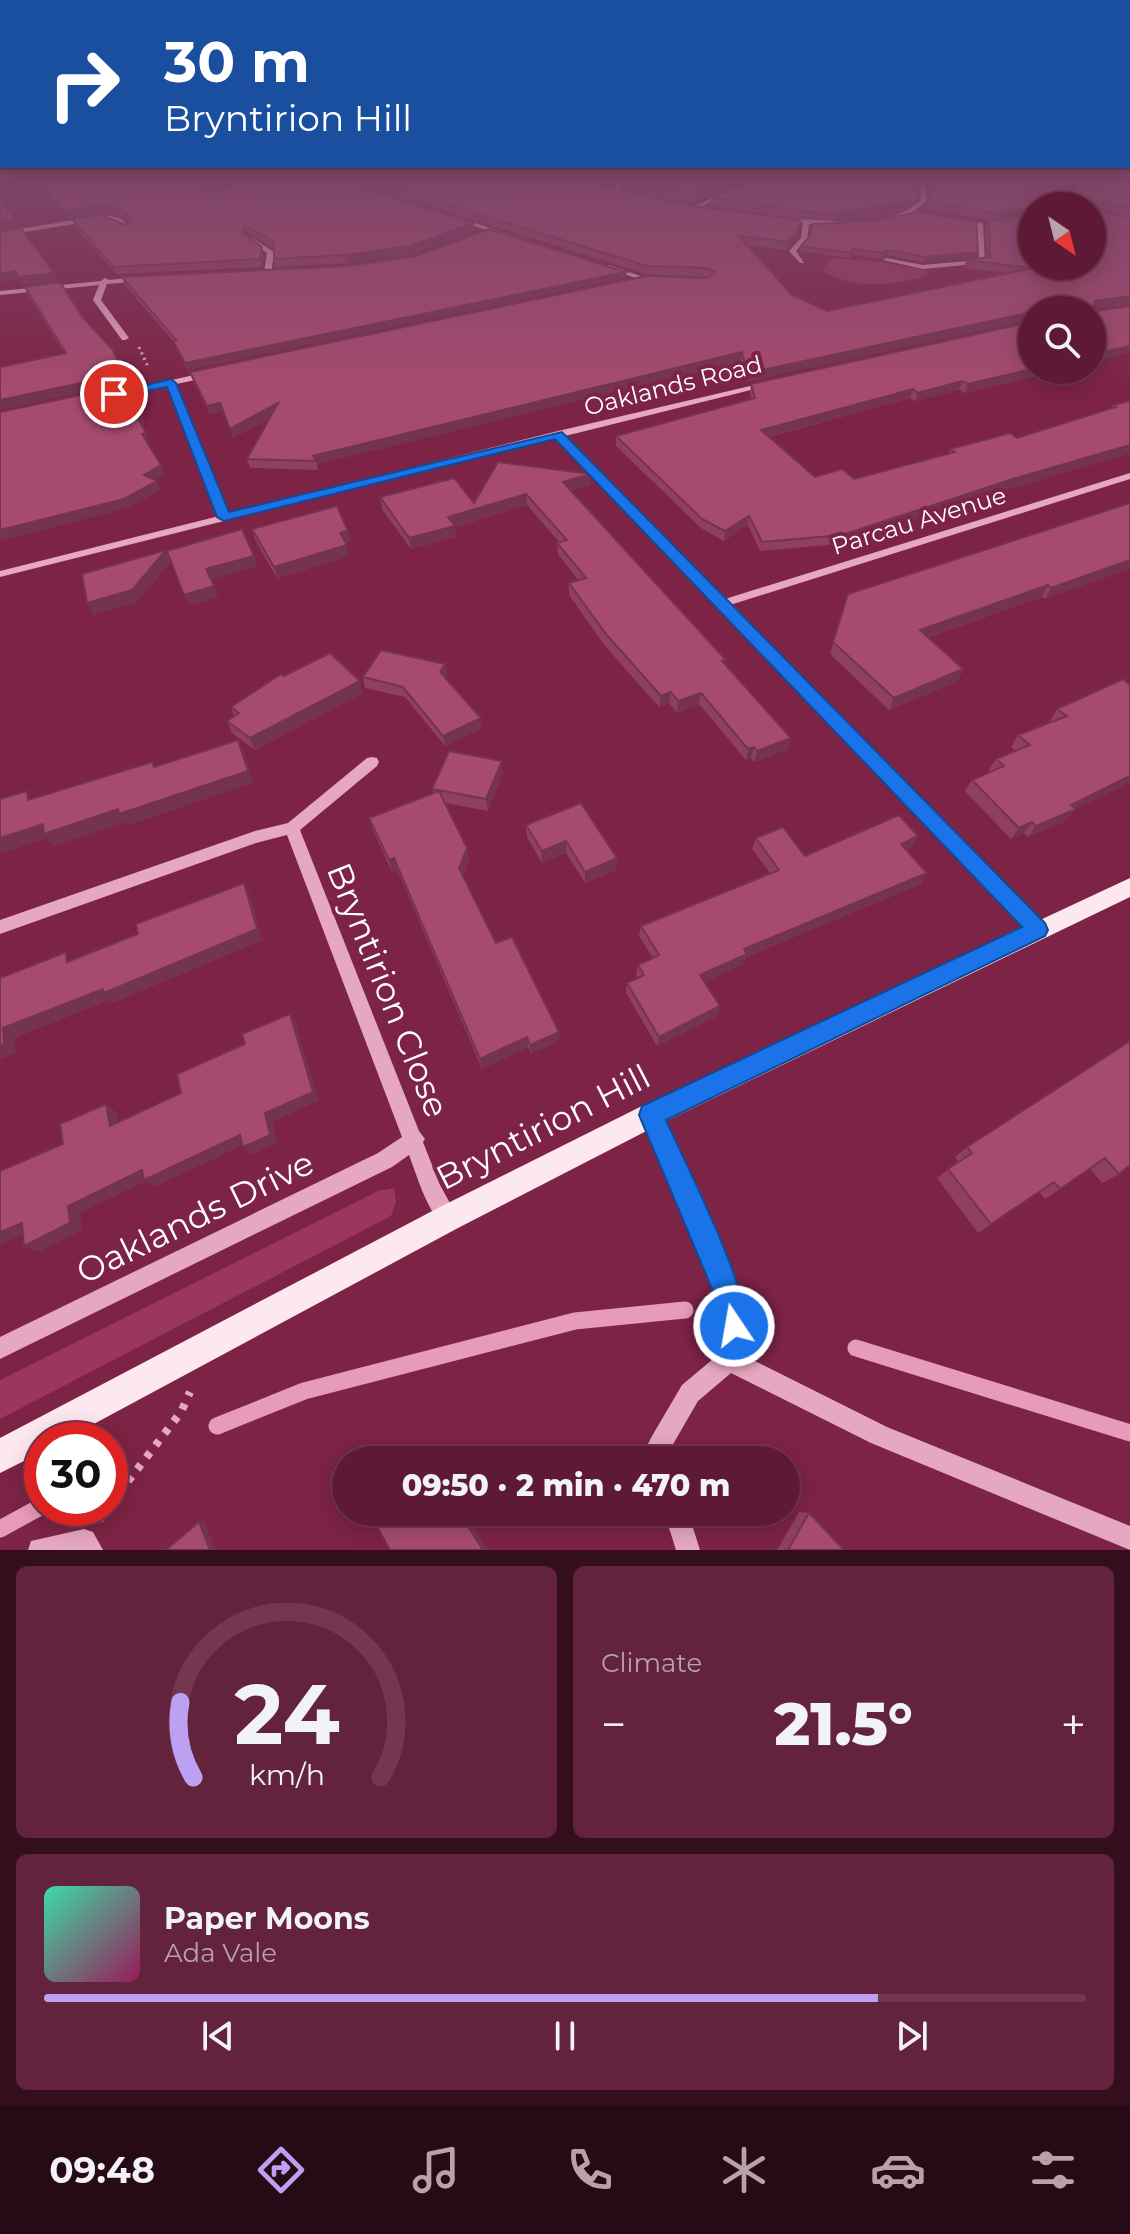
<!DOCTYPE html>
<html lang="en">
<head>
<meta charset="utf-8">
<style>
	body { margin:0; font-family:Montserrat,sans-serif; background:#64233c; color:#f1f3f6; height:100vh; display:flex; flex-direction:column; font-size:30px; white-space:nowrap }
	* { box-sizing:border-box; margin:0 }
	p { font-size:26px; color:#b9a1ac }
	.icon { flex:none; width:44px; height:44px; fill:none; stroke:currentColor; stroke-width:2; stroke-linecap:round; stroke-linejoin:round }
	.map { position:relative; height:1550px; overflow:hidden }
	.drawer { display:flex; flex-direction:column; gap:16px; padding:16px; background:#340e1d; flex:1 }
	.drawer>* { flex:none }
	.hud { position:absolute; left:0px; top:0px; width:1130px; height:168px; box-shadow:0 4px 20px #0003,0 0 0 2px #73384f; background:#1a4fa0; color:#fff; overflow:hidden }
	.needle { width:52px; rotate:145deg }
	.buttons { position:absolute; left:1018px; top:192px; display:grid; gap:16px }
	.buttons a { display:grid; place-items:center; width:88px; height:88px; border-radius:50%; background:#5e1a34; box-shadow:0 4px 20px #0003,0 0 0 2px #73384f; font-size:40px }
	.speed { position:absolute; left:24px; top:1422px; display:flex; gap:16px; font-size:40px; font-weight:700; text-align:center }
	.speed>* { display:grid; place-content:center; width:104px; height:104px; border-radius:50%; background:#5e1a34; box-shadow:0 4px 20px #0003,0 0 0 2px #73384f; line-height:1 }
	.speed .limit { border:12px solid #d22; background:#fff; color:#111 }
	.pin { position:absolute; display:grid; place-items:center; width:68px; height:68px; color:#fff; margin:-34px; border:4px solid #fff; border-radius:50%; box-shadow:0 2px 8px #0007 }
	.me { position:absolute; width:88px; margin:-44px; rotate:348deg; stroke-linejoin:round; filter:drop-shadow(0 0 6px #0008) }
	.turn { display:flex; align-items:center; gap:28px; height:168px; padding:0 32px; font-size:36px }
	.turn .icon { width:104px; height:104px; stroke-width:2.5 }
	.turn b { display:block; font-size:56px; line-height:68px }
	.big { font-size:60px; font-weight:800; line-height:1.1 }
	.drawer .widget { flex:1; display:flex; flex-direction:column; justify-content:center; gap:12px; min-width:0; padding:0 28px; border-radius:12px; background:#64233c }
	.drawer .dial { align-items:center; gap:0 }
	.dial svg { height:208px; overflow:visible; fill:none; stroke:#73384f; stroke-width:7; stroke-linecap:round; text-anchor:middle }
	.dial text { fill:#f1f3f6; stroke:none }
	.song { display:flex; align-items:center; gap:24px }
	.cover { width:96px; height:96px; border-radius:12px; background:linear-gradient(135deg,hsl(160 70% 55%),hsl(330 70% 35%)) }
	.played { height:8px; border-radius:4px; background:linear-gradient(90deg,#bca0f2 80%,#73384f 80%) }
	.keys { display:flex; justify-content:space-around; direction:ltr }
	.heat { display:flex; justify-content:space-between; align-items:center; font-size:44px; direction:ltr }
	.drawer .tiles { flex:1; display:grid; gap:16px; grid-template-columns:1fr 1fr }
	.widget:last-child { grid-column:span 2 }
	.trip { position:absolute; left:332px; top:1446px; width:468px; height:80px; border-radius:40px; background:#5e1a34; box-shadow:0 4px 20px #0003,0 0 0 2px #73384f; font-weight:800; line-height:80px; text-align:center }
	.menu { display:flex; height:128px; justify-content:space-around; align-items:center; background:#260a15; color:#b9a1ac }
	.menu .icon { width:56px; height:56px }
	.menu .on { color:#bca0f2 }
	.menu b { font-size:36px; color:#f1f3f6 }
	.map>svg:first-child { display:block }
	.green { fill:#9b365e }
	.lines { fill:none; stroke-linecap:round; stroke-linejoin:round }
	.stream { stroke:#e79bba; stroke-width:17 }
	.path-far1 { stroke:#e6a7c0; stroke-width:3; stroke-dasharray:2 4; stroke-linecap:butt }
	.path { stroke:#e6a7c0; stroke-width:8; stroke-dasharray:6 9; stroke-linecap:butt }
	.minor { fill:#e6a7c0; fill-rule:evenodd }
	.major { fill:#fde8ef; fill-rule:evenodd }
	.wall { fill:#8f405f; fill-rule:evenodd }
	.shaded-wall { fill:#74344e }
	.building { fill:#a64b6f; stroke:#74344e; stroke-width:2; fill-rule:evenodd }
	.route { fill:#1a73e8; stroke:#114b97; stroke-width:2 }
	.labels { text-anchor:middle; stroke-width:8; stroke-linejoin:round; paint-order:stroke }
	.far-street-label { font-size:24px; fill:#fff; stroke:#7d2345 }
	.near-street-label { font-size:34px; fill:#fff; stroke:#7d2345 }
</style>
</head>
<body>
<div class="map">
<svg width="1130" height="1550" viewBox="0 0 1130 1550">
	<rect width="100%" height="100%" fill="#7d2345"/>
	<path class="green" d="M831,258L881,262L927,271L928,275C894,286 854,290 822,271Z
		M394,1188L396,1202L391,1216L0,1419V1380L378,1191Z"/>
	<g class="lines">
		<path class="stream" d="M856,1348L1130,1433
			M217,1426L304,1391L575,1321L685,1310
			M0,1529L42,1506"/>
		<path class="path-far1" d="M139,347L148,367"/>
		<path class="path" d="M110,1505L181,1412L190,1392
			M99,1520L108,1508"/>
		<path class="minor" d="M10,175H22L0,181V177Z
			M633,175H641L613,190L608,189Z
			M920,176L923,178L927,200C897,231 849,227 809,224L807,239L796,251L804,263H800L789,251L801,238L803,223L781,222L779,219C827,217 881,235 921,200L917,178Z
			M726,191L731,192L694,210L689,209Z
			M105,215L120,218L132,229L127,230L116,221L105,219L0,236V232Z
			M458,217L505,233L506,234L501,235L456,220Z
			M980,222L983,224L985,263L923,269L883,260L886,258L923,265L979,260L977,224Z
			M247,237H251L274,252L271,275L264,273L267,253L247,239Z
			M605,265H609L649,279L631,285V281L638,279L605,267Z
			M139,277L142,281L107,284L101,300L129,338L125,340H122L93,300L99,285L0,295V291L101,281L105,278L109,280Z
			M207,372L211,375L210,377L176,384L228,514L558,431L771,381V385L565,436L725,599L1130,473V479L730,605L1044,925L1046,930L1044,935L1038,937L1032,935L557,438L0,577V571L219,516L168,386L114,397L110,394Z
			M372,757L377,758L379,762L377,766L300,830L419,1131L425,1139L423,1142L439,1183L458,1218L455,1225L448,1228C430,1221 416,1173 409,1155L392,1167L0,1359V1337L378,1153L402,1137L287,835L256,843L0,934V920L255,831L288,823L367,758Z
			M651,1106L658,1108L738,1291L745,1326L741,1354L887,1427L1130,1526V1550L871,1443L731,1373L698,1401L672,1446L676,1460H652L648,1444L652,1436L682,1385L719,1354L723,1326L717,1291L642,1115L644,1108Z
			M664,1512H688L700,1550H676Z
			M84,1529L93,1532L103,1550H28L31,1541Z"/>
		<path class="major" d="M1130,878V897L660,1124L458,1228L64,1440H42V1452L0,1473V1438L438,1208L642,1106Z"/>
	</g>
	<path class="wall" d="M31,175H56L61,178L67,176L65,175H348L353,177L355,175H354H626L609,184L593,181L591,182L799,229L798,237L786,250L746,245L792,295L827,311L1008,273L964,268L966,260L987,258L986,229L989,221L1032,216L1092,206H1032L994,220L924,209L929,197L927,181L928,175L1122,178L1130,175V216L1094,208V211L1130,217V305V304L1094,309L1130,353L1092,310H1032L746,382L741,361L317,464L318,470L250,468L247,459L270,418L233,438L223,412L210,414L193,381L190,372L709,277L646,274L369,187L366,189L474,230L412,254L348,263L275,267L274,259V248L248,233L247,235L264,254L262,267L116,274L75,227L72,219L125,225L131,224L122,216L106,212L68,218ZM240,179L242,181L210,193ZM1062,193L1070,194L1065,201H1057Z
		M635,175H917L918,199L911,208L834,220L793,218L711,205L712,197L740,185L739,182L694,202L624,188L625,181Z
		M810,236L976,257L923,262L887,255L881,258L852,255L850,258L800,251L801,246Z
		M626,272L625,278L187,370L174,342L124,284L122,277Z
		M25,287L127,383L65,354L28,295Z
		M1032,370H1061L965,393L959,390L915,401L910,398L769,437L815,477L854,479L948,454L950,449L1017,438L1111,408L1113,405L1130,401V453L1009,489L839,544L760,551L748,525L724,541L701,528L616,446V436L751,399L750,393L751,384Z
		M590,474V485L571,491L725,665L788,749L754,762L751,758L746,760L699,704L677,713L669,703L659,707L605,646L569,595V583L579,581L558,554L557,543L559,542L527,505L455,527L456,537L411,549L382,509L380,497L474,503Z
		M1130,503L1045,599L1042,597L928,637L963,669L958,681L889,710L830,654L848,594Z
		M252,529L348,531L350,542L346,543L349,556L277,578L255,540Z
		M445,664L447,674L445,677L482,728L445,746L405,697L365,688L363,677Z
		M284,676L363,693L255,750L232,733L227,721L234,716L231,707Z
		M1123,679L1074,810L1067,820L1028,837L1024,833L1011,839L965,791L972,780L991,772L989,770L996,759L1016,751L1011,747L1018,735L1052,722L1050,721L1057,709Z
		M503,773L488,811L445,803L469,860L463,875L496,943L559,1041L531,1054L528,1047L482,1069L397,869L392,872L373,830L369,818L433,793L432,789Z
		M526,825L617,858L616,870L585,883L566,853L542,863L527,837Z
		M756,838L805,856L912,847L906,850L921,884L746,957L743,964L704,982L720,1006L717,1016L657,1046L626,993L627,983L638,978L636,976L638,965L653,958L639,936L641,926L770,873L752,849Z
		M1130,1041L1119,1174L1102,1183L1090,1169L1045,1199L1039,1192L978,1233L937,1178L959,1162L955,1157L967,1147Z
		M799,1512L809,1513L844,1550H777Z"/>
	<path class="shaded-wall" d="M232,175H239L240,179L205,195L203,188Z
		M591,175H593V181L586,185V178Z
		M612,175H626L609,184V177Z
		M740,175L739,182L694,202V195Z
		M368,180L369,187L364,191L362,184Z
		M920,192L918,199L911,208L834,220L835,213Z
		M103,205L106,212L68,218L65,211Z
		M1032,207V214L994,220L996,213Z
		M14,219L18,226L0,229V221Z
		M473,223L474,230L412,254L348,263L346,255Z
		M246,226L248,233L244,240L242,232Z
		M799,229L798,237L786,250L788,242Z
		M262,247L264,254L262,267L260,259Z
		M888,250L887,255L881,258L882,253Z
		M978,252L976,257L923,262L925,257Z
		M15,271L19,279L0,283V274Z
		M626,272L625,278L187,370L185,363Z
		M54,273L57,281L22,285L19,277Z
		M1130,296V304L1092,309L1095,301Z
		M1032,312V320L746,382L748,373Z
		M1130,346V353L1092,363V355Z
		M742,352L741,361L317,464L313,456Z
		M1032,369L1061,370L965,393L968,384Z
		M124,374L127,383L0,410V400Z
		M962,381L959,390L915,401L918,393Z
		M913,389L910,398L759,439L761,430Z
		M220,403L223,412L210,414L207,406Z
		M278,403L281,412L233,438L230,429Z
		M141,414L145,423L140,424L136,415Z
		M146,433L150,442L146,443L142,434Z
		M1130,445V453L1009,489L839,544L842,535L1013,479Z
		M161,465L165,475L147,484L144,475Z
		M590,474V485L563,494V482Z
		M157,481L161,490L128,508L0,541V530Z
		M526,494L527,505L455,527L456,537L411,549L409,538L448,517Z
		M749,516L748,525L724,541L725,531Z
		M348,531L350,542L343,544L340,533Z
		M347,545L349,556L277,578L274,567Z
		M166,550L171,562L137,602L94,615L87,603Z
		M254,556L258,566L210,580L206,569Z
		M1130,560V569L1045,599L1051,588Z
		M1048,585L1042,597L915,641L920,630Z
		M214,586L218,597L189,606L184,595Z
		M445,664L447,674L442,682L440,672Z
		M963,669L958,681L889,710L894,698Z
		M360,681L363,693L255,750L250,738Z
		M671,692L669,703L659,707L661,696Z
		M701,693L699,704L677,713L678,701Z
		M481,718L482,728L445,746L443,736Z
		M791,738L788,749L754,762L757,751Z
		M238,740L244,753L253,783L127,826L125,822L53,846L47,838L0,854V838Z
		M754,747L751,758L746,760L748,749Z
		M502,761L503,773L488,811L486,799Z
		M1130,776V783L1074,810L1067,820L1028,837L1036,826L1071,805Z
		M1032,822L1024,833L1011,839L1019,828Z
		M918,836L912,847L895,855L901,844Z
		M566,841V853L542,863V851Z
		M467,848L469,860L461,879L459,868Z
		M394,858L397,869L392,872L389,860Z
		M617,858L616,870L585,883V872Z
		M927,873L921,884L746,957L743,964L697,985L700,975L744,949Z
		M244,883L250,895L263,940L113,1003L110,1000L15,1038L16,1053L0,1060V1045L3,1028Z
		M720,1006L717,1016L657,1046L659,1037Z
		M290,1014L296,1024L319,1101L272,1122L277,1143L251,1155L243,1147L265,1113Z
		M559,1032V1041L531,1054L530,1045Z
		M527,1037L528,1047L482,1069L480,1059Z
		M106,1104L117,1113L120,1134L110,1126Z
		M240,1135L248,1143L154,1187L146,1181L80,1213L82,1230L38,1252L24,1246L68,1206L142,1170Z
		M22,1223L35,1229L0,1245V1232Z
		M430,1448L436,1449L442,1460H438Z
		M459,1512H464L488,1550H483Z
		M204,1521L216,1550H210L199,1522Z"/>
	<path class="building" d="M34,175H56L61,178L70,175H232L203,188L210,193L242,181L244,176L242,175H348L353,177L356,175H591L586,178L588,182L692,206L800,220L799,229L788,242L739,236L792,295L827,311L1033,268L966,260L990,257L989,221L1032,216V266H1092V206H1032V207L996,213L926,202L932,192L929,175H1100L1122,178L1130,175V208L1096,201L1092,204L1094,211L1130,217V296L1095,301L1093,308L1096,311L1130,306V346L1092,355V310H1032V312L748,373L742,352L313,456L316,461L247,459L278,403L230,429L220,403L207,406L190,372L646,276L708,278L715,272L708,268L647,266L368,180L362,184L364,189L473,223L411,246L346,255L274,259V242L246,226L242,232L262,247L260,259L113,267L72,219L102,215L125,225L132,223L131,219L119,208L103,205L65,211ZM1064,186L1074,187L1065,201H1055Z
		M635,175H917L920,192L913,201L835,213L795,211L712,197L742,184L740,175L694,195L625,181Z
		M0,199L14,219L0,221Z
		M916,212L976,222L978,252L925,257L888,250L882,253L853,249L851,253L801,246L810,236L813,224L877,221Z
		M21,228L54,273L19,277L15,271L0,274V231Z
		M489,229L626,272L185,363L173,341L176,340L122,277L347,266L416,256Z
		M60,282L83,318L113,350L124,374L0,400V367L66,353L25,287Z
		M1032,322V369L968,384L962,381L918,393L913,389L761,430L815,477L842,469L854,479L955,452L950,449L1010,433L1017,438L1116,407L1113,405L1130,401V445L1013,479L842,535L762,542L749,516L725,531L702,519L616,436L755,398L751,384Z
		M128,385L141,414L136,415L146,433L142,434L161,465L144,475L157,481L124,499L0,530V412Z
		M498,462L590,474L563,482L726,660L722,661L791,738L757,751L754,747L748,749L701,693L678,701L671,692L661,696L606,634L569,583L586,578L557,543L567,540L526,494L448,517L455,526L409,538L380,497L454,478L474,503Z
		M1130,503V560L1051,588L1048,585L920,630L963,669L894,698L833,642L848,594Z
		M337,506L348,531L340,533L347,545L274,567L252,529Z
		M242,529L254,556L206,569L214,586L184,595L167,551Z
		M166,550L132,590L87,603L82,574Z
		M381,650L445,664L440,672L481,718L443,736L403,687L363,677Z
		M330,653L360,681L250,738L227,721L239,713L231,707L281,674L284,676Z
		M1123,679L1130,685V776L1071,805L1076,809L1036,826L1032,822L1019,828L972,780L1004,766L996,759L1030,745L1018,735L1067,716L1057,709Z
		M238,740L248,771L119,814L118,809L44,834L43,824L0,838V799L27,791L28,800L152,762L154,767Z
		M449,751L502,761L486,799L432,789Z
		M439,791L467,848L459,868L496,943L512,937L559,1032L530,1045L527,1037L480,1059L394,858L389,860L369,818Z
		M581,803L617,858L585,872L566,841L542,851L526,825Z
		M899,815L918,836L901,844L927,873L744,949L747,954L700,975L720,1006L659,1037L627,983L644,975L638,965L659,955L641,926L779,870L756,838L783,827L805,856Z
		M244,883L257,929L104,993L103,989L3,1028L4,1044L0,1045V978L66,952L67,962L138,934L136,924Z
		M290,1014L313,1092L265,1113L270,1135L243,1147L240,1135L144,1180L142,1170L68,1206L70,1223L24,1246L22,1223L0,1232V1171L63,1144L60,1124L106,1104L110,1126L181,1093L177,1074L245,1044L242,1034Z
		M1130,1041V1165L1119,1174L1105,1158L1060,1189L1054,1182L991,1224L948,1169L972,1153L967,1147Z
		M430,1448L438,1460H418Z
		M369,1512H459L483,1550H390Z
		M809,1513L844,1550H788Z
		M199,1522L210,1550H166Z"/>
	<linearGradient id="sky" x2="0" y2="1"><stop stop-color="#451326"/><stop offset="0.45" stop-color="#7e4568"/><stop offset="1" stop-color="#7e4568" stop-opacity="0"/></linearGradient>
	<rect width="1130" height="392" fill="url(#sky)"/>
	<path class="route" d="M171,379L176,383L229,512L562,432L1045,923L1048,930L1045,936L666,1120C683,1159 758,1303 744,1336L734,1340L724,1336L713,1291L639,1115L642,1106L1022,927L555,439L224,521L217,517L167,387L114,397L109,394Z"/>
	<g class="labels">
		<g class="far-street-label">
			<text transform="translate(673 386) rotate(-14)" y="8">Oaklands Road</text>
			<text transform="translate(919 521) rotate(-17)" y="8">Parcau Avenue</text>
		</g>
		<g class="near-street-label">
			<text transform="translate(388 990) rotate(68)" y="12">Bryntirion Close</text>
			<text transform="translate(543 1127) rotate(-27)" y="12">Bryntirion Hill</text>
			<text transform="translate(195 1217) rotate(-26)" y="12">Oaklands Drive</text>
		</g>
	</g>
</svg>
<div class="buttons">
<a><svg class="needle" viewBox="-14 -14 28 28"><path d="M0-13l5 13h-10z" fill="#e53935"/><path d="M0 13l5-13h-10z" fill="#b9a1ac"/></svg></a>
<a><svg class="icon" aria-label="search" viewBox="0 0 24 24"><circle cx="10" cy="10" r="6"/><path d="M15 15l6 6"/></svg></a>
</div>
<div class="speed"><div class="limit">30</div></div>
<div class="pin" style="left:114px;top:394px;background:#d93025"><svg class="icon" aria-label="arrive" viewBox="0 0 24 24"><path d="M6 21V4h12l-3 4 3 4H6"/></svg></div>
<svg class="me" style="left:734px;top:1326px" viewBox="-20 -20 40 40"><circle r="17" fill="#1a73e8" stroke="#fff" stroke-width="3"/><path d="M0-11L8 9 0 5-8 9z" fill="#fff"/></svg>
<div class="trip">09:50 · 2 min · 470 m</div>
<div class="hud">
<div class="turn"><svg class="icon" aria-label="right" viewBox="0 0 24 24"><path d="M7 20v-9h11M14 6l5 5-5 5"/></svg><div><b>30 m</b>Bryntirion Hill</div></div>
</div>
</div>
<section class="drawer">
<div class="tiles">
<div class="widget dial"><svg viewBox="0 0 100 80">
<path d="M14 69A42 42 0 1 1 86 69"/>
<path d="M14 69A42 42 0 0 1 9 40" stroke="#bca0f2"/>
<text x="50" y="56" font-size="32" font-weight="700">24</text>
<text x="50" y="72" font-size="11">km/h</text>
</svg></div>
<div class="widget"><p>Climate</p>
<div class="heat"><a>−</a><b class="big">21.5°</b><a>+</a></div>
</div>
<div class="widget">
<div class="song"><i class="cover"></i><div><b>Paper Moons</b><p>Ada Vale</p></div></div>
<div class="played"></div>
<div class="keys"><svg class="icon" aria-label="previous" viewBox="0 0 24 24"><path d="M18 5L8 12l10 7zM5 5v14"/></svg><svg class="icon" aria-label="pause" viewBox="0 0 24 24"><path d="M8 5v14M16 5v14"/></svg><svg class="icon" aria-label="next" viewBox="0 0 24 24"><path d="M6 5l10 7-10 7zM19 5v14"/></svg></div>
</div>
</div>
</section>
<nav class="menu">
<b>09:48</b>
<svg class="icon on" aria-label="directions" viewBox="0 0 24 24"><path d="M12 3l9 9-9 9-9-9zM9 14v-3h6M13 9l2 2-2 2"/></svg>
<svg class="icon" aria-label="music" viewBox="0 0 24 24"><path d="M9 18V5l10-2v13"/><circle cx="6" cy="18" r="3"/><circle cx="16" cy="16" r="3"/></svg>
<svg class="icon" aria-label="phone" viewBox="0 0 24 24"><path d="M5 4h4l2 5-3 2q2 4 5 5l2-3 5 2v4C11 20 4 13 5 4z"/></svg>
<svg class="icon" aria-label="climate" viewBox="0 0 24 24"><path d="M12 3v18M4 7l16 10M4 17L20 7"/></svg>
<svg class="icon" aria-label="car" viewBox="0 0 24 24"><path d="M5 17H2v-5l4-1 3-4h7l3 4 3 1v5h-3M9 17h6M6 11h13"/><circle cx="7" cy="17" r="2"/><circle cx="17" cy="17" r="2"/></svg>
<svg class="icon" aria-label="filters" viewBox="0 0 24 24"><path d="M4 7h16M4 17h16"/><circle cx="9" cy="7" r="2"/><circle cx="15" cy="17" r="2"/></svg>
</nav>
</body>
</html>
